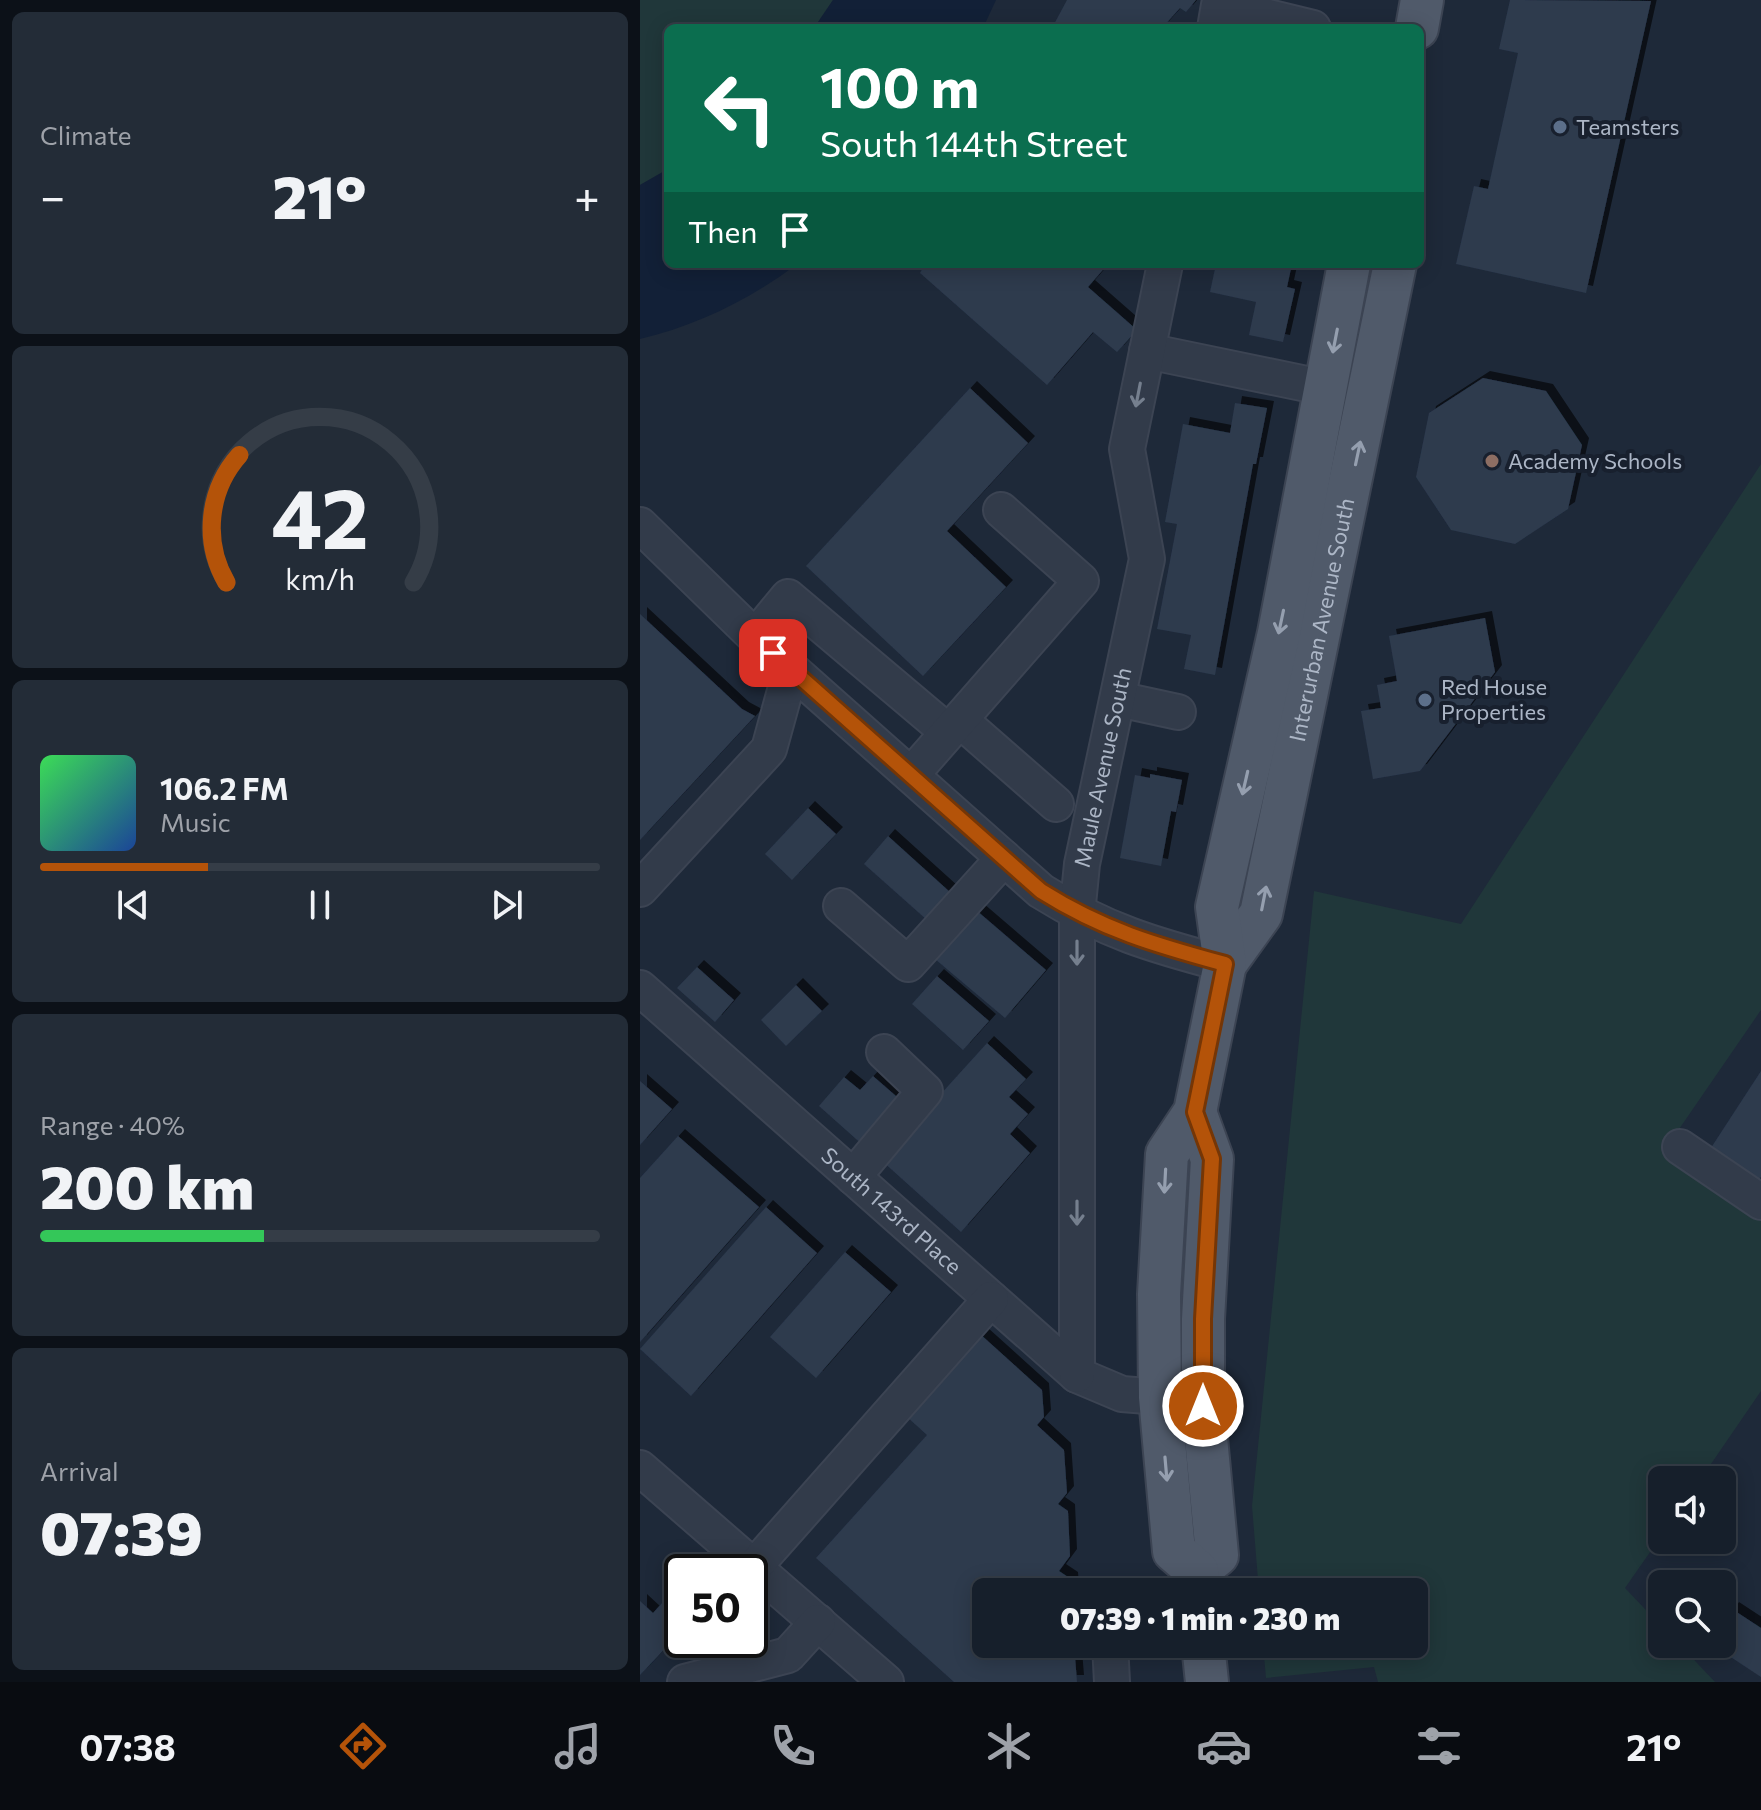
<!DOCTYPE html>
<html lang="en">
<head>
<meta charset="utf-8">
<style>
	body { margin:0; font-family:Commissioner,sans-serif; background:#232c37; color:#f1f3f6; height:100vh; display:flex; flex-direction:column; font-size:30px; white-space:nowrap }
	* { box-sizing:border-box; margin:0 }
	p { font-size:26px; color:#9ea2a9 }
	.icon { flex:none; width:44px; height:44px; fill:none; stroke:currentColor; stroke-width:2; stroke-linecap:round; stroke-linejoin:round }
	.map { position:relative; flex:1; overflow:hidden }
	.panel { display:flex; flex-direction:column; gap:12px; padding:12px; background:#0c1118; width:640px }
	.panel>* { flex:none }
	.hud { position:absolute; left:24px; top:24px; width:760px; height:244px; border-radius:12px; box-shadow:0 4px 20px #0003,0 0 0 2px #353d47; background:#0b6e4f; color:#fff; overflow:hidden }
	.controls { position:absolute; left:1008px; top:1466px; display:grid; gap:16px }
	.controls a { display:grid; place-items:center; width:88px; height:88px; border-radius:12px; background:#161f2b; box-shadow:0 4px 20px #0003,0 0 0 2px #353d47; font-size:40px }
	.speed { position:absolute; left:24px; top:1554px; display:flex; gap:16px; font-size:40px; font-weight:700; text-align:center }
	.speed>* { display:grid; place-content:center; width:104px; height:104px; border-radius:50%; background:#161f2b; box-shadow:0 4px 20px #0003,0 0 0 2px #353d47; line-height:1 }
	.speed .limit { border:4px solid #111; border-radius:12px; background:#fff; color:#111 }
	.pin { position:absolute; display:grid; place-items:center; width:68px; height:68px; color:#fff; margin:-34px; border-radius:16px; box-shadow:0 4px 12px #0006 }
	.me { position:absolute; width:88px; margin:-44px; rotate:0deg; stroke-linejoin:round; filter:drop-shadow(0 0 6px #0008) }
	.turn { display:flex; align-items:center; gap:28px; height:168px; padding:0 24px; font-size:36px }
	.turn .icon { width:104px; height:104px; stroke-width:2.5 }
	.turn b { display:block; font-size:56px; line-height:68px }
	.then { display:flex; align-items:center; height:76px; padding:0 24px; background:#0003; gap:16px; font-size:30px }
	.big { font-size:60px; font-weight:800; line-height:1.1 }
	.panel .card { flex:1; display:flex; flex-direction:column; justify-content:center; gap:12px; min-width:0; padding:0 28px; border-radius:12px; background:#232c37 }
	.panel .dial { align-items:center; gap:0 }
	.dial svg { height:208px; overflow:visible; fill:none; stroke:#353d47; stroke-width:7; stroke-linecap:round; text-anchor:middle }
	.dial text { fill:#f1f3f6; stroke:none }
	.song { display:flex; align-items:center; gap:24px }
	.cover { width:96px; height:96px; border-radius:12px; background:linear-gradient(135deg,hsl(130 70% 55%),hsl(220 70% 35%)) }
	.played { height:8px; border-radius:4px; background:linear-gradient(90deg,#b45309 30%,#353d47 30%) }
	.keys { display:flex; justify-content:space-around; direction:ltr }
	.heat { display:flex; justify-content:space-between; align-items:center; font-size:44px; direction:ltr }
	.charge { height:12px; border-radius:6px; background:linear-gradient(90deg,#34c759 40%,#353d47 0) }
	.trip { position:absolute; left:332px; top:1578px; width:456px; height:80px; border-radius:12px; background:#161f2b; box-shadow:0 4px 20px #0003,0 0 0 2px #353d47; font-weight:800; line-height:80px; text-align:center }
	.tabs { display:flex; height:128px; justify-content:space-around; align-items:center; background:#090c11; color:#9ea2a9 }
	.tabs .icon { width:56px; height:56px }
	.tabs .current { color:#b45309 }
	.tabs b { font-size:36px; color:#f1f3f6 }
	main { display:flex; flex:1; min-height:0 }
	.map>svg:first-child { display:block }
	.green { fill:#20373a }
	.water { fill:#122037 }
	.building { fill:#2d3a4e; filter:url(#shadow) }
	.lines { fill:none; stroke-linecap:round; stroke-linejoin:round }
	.minor-casing { stroke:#3c4453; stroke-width:38 }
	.major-casing { stroke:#3c4453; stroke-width:46 }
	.minor { stroke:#323b4a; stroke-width:34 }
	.major { stroke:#505a6a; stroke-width:42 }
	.oneway { stroke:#959faf }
	.oneway2 { stroke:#757f8e }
	.route-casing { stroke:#753606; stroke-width:20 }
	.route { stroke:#b45309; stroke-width:14 }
	.service-dot { fill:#5c6f8a; stroke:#18202e; stroke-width:3 }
	.education-dot { fill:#8d6e63; stroke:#18202e; stroke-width:3 }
	.labels { text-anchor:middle; stroke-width:8; stroke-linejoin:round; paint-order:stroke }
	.poi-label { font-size:22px; fill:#acb6c6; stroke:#18202e; text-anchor:start }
	.street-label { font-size:22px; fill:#acb6c6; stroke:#18202e }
</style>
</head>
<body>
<main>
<section class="panel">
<div class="card"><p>Climate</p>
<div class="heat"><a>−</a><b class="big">21°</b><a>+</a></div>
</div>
<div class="card dial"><svg viewBox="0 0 100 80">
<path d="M14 69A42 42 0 1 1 86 69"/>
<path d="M14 69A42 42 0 0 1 19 20" stroke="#b45309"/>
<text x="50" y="56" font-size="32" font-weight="700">42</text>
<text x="50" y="72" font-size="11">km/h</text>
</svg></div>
<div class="card">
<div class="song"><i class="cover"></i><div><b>106.2 FM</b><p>Music</p></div></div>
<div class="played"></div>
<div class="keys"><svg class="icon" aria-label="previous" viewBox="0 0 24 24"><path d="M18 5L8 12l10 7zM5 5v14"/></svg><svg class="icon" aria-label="pause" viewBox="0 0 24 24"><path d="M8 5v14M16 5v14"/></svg><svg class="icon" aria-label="next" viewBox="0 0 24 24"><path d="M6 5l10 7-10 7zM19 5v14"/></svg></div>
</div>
<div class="card"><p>Range · 40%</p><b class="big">200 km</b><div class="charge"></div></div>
<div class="card"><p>Arrival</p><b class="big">07:39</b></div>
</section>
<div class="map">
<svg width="1121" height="1682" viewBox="0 0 1121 1682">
	<defs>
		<filter id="shadow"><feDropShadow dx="7" dy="-7" stdDeviation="0" flood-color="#0009"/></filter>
	</defs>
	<rect width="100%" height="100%" fill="#1e2939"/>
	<path class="green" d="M0,0H193L174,28H28V169L0,185Z
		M1121,464V1010L1024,1151L1121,1218V1391L1060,1480H1022V1535L985,1588L1022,1627V1644H1039L1075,1682H738L734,1667L626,1678L623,1644H774V1592H619L612,1506L674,891L821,924Z"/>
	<path class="water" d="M193,0H356L343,28H174Z
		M28,169V264H157C111,299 56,326 0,339V185Z"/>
	<path class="building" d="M427,0H556L546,12L540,8L522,28H412Z
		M870,0L1011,1L946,293L816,264L834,186L848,189L878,53L859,49Z
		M285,264H468L448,287L497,330L477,352L453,332L407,385L280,273Z
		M576,264H652L647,287L655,289L643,342L609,335L616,302L570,292Z
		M843,378L906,391L942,445L928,509L875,544L811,530L776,477L789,413Z
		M330,388L388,443L307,531L366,587L283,676L166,566Z
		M595,403L627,408L616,464H613L575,675L544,669L551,635L517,629L537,524L525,522L543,424L590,433Z
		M0,614L102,709L115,716L0,840Z
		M845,618L855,672L780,771L733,779L721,711L741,708L737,685L757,681L749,636Z
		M510,774L542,780L536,812L531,811L521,866L480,858L495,775L510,778Z
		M168,808L196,834L152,880L125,854Z
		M248,836L311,893L287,920L224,864Z
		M336,910L406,970L365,1018L295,959Z
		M57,967L94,1000L75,1022L37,988Z
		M297,976L349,1021L323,1050L272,1004Z
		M156,985L182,1011L146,1046L121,1020Z
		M347,1043L386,1079L369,1097L388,1114L370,1134L390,1153L321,1232L241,1160Z
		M1121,1071V1177L1115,1186L1067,1154Z
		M233,1076L264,1103L225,1147L179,1106L204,1077L220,1090Z
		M0,1081L32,1109L0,1145Z
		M38,1136L119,1207L0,1342V1178Z
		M126,1207L177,1253L51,1396L0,1349Z
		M205,1252L251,1292L176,1378L130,1337Z
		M340,1334L402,1390L404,1417L397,1425L424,1450L427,1493L418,1504L428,1511L430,1556L419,1571L431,1579L432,1592H346V1644H434L437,1682H314L176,1558L287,1435L266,1416Z
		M32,1592L42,1602V1640H66L54,1653L37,1636L0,1675V1601L13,1613Z
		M1092,1609L1121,1628V1677L1071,1644H1082V1624Z"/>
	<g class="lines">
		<defs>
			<g id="minor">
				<path d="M575,28L579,5L673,28"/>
				<path d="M507,351L686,388"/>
				<path d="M0,525L115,637L401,891C465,931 513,945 585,964"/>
				<path d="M115,637L148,597L308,732"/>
				<path d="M478,699L538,712"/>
				<path d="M320,720L416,804"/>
				<path d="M271,775L441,581L361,510"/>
				<path d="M0,889L129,749L151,669"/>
				<path d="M201,906L268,964L364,858"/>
				<path id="s1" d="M0,988L437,1375L482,1394L520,1397"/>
				<path d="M1040,1147L1121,1202"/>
				<path d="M213,1177L285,1091L244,1052"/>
				<path id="s2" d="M437,1375V914L442,864L507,559L487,449L525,264"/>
				<path d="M0,1468L246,1682"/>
				<path d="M114,1567L351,1299"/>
				<path d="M470,1644L472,1682"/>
				<path d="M45,1682L148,1655L178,1622"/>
			</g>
			<g id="major">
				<path d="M777,28L782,0"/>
				<path id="s3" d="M585,964L621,914L755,264"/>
				<path d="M555,1112L572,1159L563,1319V1406L577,1555L557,1571"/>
				<path d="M558,1592L557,1571L534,1551L520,1397L519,1294L527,1154L555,1112L585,964L577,907L639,633L709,264"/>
				<path d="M563,1644L567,1682"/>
			</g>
		</defs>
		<use href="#minor" class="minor-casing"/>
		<use href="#major" class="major-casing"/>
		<use href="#minor" class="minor"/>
		<use href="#major" class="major"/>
	</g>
	<defs><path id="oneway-shaft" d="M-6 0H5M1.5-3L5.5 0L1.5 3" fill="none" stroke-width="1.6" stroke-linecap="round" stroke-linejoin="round" transform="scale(2)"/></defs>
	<g class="oneway">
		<use href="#oneway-shaft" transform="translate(695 341) rotate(101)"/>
		<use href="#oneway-shaft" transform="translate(718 453) rotate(-78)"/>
		<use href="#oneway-shaft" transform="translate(641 622) rotate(102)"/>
		<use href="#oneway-shaft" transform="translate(605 783) rotate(103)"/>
		<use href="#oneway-shaft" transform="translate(624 898) rotate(-79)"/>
		<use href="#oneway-shaft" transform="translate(525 1181) rotate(93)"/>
		<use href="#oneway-shaft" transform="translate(526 1469) rotate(85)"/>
	</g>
	<g class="oneway2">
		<use href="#oneway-shaft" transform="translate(498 395) rotate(101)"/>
		<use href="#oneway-shaft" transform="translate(437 953) rotate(90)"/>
		<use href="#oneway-shaft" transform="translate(437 1213) rotate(90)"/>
	</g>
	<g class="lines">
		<defs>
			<path id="route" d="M133,653L401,891C463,930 515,945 585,964L555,1112L572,1159L563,1319V1406"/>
		</defs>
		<use href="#route" class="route-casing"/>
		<use href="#route" class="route"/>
	</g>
	<g class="service-dot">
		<circle cx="920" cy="127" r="8"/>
		<circle cx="785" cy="700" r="8"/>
	</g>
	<circle class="education-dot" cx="852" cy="461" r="8"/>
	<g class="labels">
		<g class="poi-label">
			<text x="936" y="135">Teamsters</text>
			<text x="868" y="469">Academy Schools</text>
			<text x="801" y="695">Red House<tspan x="801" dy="25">Properties</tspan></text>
		</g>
		<g class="street-label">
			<text dy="8" stroke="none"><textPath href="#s3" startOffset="362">Interurban Avenue South</textPath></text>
			<text dy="8" stroke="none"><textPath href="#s2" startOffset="610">Maule Avenue South</textPath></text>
			<text dy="8" stroke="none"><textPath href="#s1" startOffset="336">South 143rd Place</textPath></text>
		</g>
	</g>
</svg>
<div class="controls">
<a><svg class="icon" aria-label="sound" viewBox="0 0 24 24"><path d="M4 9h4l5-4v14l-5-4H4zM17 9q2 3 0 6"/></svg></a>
<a><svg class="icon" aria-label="search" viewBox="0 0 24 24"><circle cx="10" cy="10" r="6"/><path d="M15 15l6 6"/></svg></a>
</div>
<div class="speed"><div class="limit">50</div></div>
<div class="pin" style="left:133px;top:653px;background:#d93025"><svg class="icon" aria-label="arrive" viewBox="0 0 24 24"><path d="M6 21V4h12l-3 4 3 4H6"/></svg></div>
<svg class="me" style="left:563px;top:1406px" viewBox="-20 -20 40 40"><circle r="17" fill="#b45309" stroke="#fff" stroke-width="3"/><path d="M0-11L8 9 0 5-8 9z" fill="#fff"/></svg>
<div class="trip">07:39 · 1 min · 230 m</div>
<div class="hud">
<div class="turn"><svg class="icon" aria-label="left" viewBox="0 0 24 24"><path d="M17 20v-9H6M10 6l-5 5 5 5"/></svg><div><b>100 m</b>South 144th Street</div></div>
<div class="then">Then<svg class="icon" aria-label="arrive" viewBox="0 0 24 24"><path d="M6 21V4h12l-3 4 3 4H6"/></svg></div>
</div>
</div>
</main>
<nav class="tabs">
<b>07:38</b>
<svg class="icon current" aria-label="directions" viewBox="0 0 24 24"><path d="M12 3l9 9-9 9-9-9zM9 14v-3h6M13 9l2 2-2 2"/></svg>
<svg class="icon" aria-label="music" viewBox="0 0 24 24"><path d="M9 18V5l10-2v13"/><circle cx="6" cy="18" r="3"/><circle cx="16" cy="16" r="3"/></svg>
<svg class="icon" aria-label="phone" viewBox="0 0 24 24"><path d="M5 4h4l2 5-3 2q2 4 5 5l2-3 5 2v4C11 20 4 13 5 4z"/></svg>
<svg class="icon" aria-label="climate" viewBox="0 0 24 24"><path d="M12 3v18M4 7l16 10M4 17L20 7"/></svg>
<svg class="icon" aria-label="car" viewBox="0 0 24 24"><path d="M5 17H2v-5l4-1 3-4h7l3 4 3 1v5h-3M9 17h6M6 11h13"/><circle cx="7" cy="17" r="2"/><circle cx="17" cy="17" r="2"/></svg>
<svg class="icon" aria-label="filters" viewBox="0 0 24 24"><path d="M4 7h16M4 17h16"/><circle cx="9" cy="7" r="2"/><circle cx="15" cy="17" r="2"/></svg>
<b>21°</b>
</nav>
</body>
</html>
